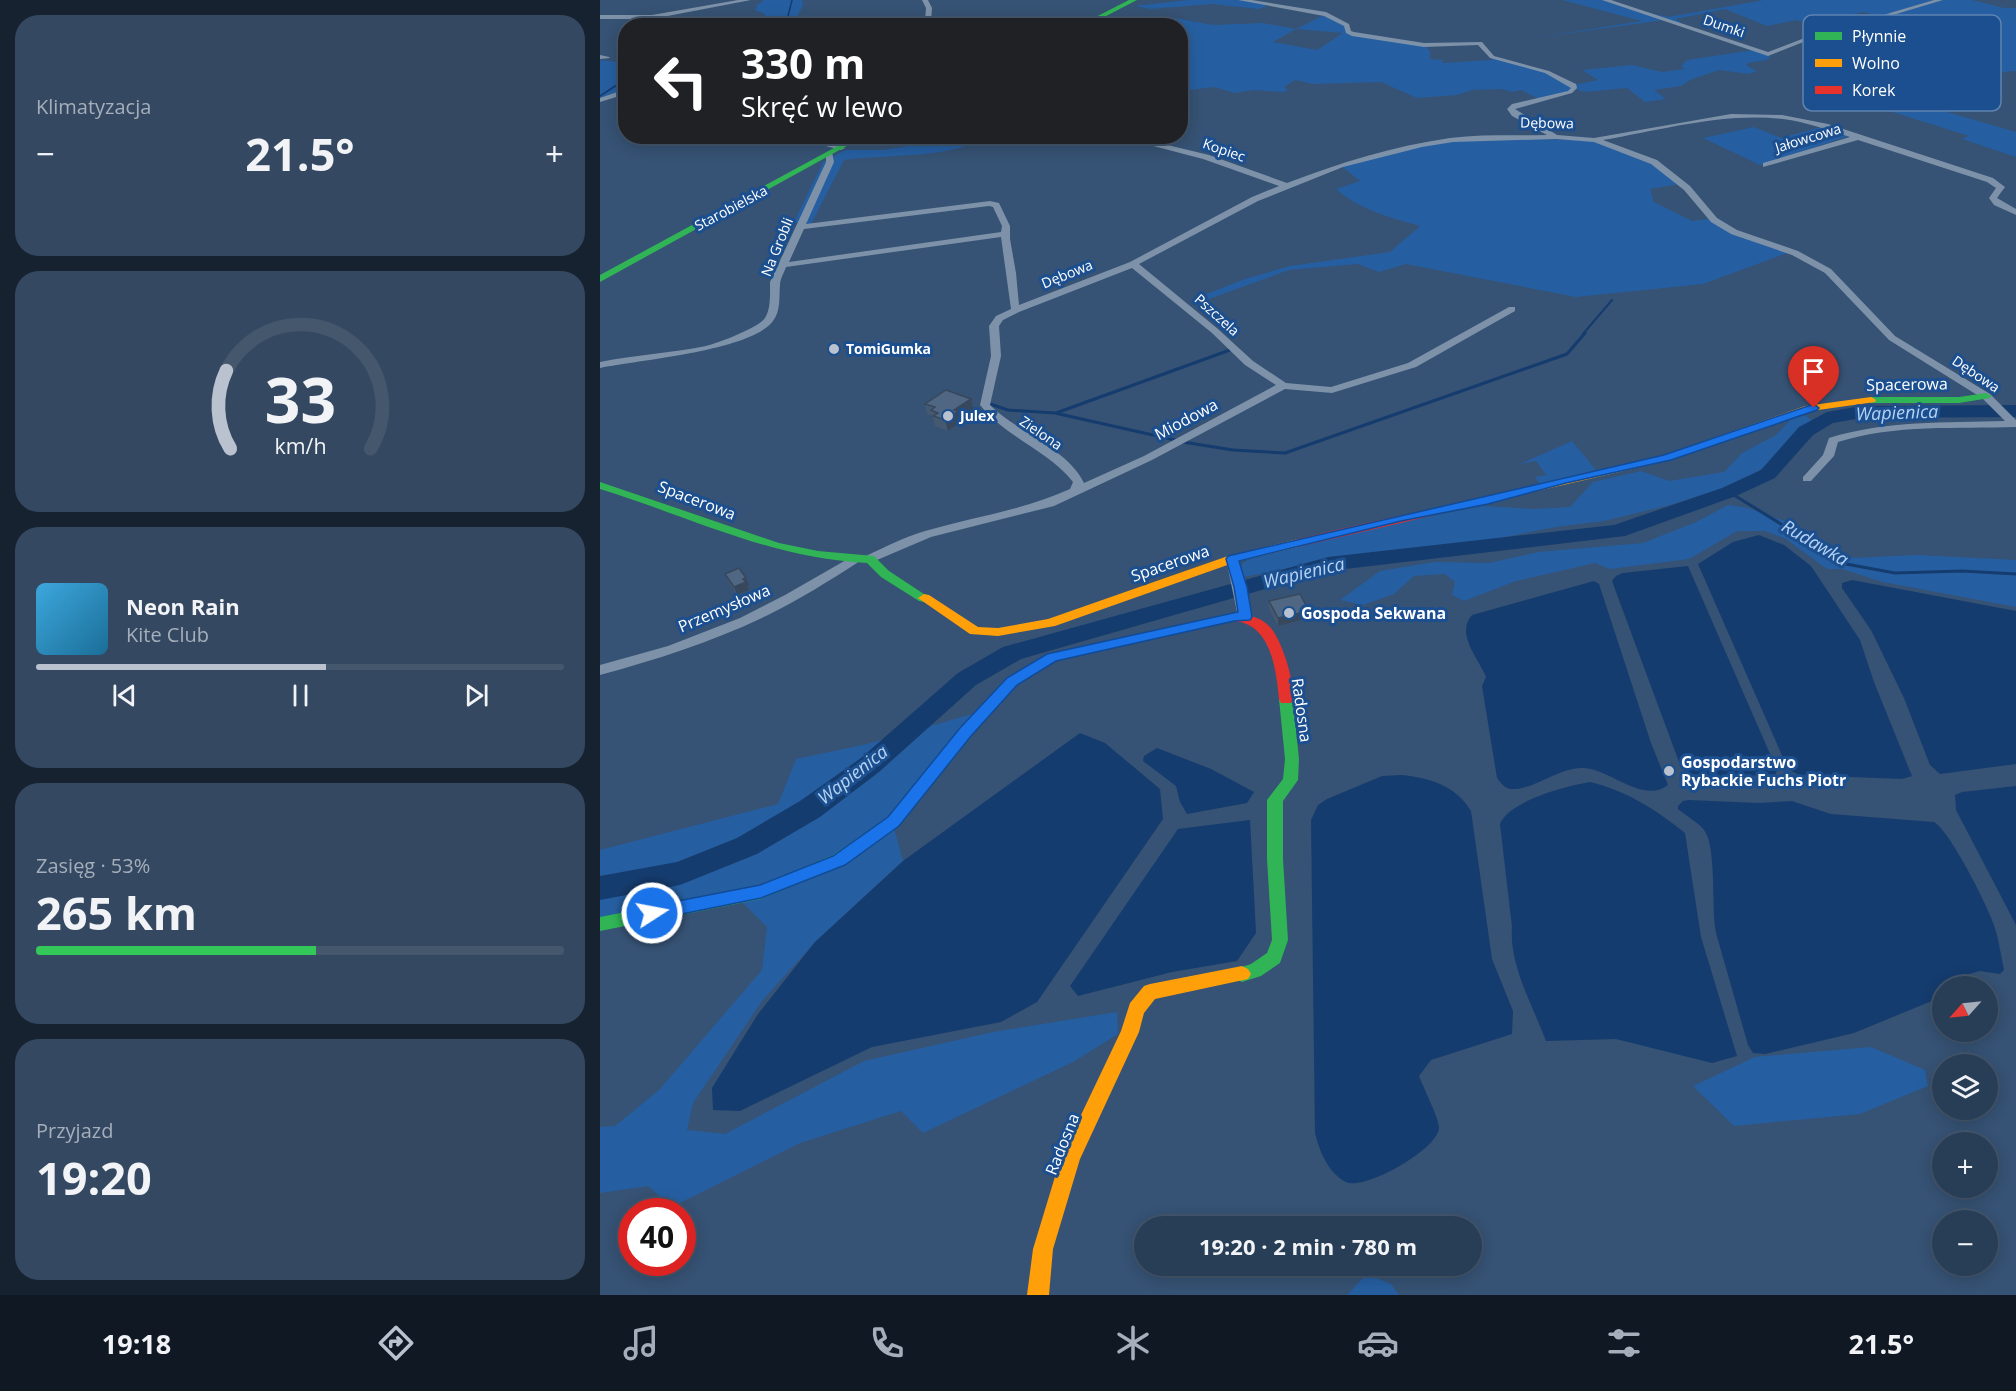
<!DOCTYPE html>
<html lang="pl">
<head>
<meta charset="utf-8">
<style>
	body { margin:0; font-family:"Open Sans",sans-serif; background:#344961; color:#f1f3f6; height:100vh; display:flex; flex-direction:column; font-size:22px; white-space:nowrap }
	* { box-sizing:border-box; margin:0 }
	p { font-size:20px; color:#a5aeba }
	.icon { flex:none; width:33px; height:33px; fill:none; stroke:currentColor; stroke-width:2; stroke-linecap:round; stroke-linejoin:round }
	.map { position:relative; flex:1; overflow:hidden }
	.sheet { display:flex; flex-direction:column; gap:15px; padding:15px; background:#162230; width:600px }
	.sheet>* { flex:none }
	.top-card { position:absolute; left:18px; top:18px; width:570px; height:126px; border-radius:24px; box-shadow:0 3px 15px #0003,0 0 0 2px #44576d; background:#202124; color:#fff; overflow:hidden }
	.needle { width:39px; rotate:243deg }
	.fabs { position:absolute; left:1332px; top:976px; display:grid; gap:12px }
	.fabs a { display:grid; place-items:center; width:66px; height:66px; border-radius:50%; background:#283e57; box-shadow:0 3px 15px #0003,0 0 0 2px #44576d; font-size:30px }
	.speed { position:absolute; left:18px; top:1198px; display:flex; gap:12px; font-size:30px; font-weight:700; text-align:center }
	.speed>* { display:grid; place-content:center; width:78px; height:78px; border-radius:50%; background:#283e57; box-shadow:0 3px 15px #0003,0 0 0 2px #44576d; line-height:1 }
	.speed .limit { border:9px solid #d22; background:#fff; color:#111 }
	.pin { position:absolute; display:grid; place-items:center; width:51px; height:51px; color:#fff; margin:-62px -26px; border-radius:50% 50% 50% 0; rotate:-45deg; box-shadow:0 0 6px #0007 }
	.pin .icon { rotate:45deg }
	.me { position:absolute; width:66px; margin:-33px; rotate:79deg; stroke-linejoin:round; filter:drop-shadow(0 0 4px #0008) }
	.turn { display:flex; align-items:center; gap:21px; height:126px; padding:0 24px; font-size:27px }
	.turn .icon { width:78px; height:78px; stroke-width:2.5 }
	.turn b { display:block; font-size:42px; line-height:51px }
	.big { font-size:45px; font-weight:700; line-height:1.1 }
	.sheet .tile { flex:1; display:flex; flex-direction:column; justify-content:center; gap:9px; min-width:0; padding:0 21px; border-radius:24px; background:#344961 }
	.sheet .dial { align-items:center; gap:0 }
	.dial svg { height:156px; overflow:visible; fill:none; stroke:#44576d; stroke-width:7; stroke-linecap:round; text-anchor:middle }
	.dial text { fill:#f1f3f6; stroke:none }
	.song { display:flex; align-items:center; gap:18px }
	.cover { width:72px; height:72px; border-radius:9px; background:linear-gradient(135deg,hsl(200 70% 55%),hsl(200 70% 35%)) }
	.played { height:6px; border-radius:3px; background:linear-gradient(90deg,#b9c2ce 55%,#44576d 55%) }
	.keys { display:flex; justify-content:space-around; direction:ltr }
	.heat { display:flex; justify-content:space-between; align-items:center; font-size:33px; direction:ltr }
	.charge { height:9px; border-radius:4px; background:linear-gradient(90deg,#34c759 53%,#44576d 0) }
	.trip { position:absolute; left:534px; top:1216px; width:348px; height:60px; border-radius:30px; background:#283e57; box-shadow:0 3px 15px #0003,0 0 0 2px #44576d; font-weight:700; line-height:60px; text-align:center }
	.tab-bar { display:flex; height:96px; justify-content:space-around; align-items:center; background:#101923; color:#a5aeba }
	.tab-bar .icon { width:42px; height:42px }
	.tab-bar .selected { color:#b9c2ce }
	.tab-bar b { font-size:27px; color:#f1f3f6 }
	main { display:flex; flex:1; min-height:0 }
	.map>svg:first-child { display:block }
	.green { fill:#265fa1; fill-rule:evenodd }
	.water { fill:#153c6e }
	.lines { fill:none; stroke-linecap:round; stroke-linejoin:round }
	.stream-far2 { stroke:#153c6e; stroke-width:1.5 }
	.stream-far1 { stroke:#153c6e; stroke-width:2 }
	.stream { stroke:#153c6e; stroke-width:3 }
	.river { fill:#153c6e; fill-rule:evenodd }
	.street { fill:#7d92a8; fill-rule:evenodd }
	.fast { fill:#30b455; fill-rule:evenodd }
	.slow { fill:#ff9f0a; fill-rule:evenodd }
	.jam { fill:#e5322d; fill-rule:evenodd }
	.wall { fill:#455971 }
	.shaded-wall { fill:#38485c }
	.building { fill:#506783; stroke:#38485c; stroke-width:1.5 }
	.route { fill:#1a73e8; stroke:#114b97; stroke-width:1.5 }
	.poi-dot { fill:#b9c2ce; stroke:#1b4f8f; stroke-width:2 }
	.labels { text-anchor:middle; stroke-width:6; stroke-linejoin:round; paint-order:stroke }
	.far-street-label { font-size:14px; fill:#fff; stroke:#1b4f8f }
	.far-poi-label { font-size:14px; font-weight:bold; fill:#fff; stroke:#1b4f8f; text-anchor:start }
	.street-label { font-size:16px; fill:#fff; stroke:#1b4f8f }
	.poi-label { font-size:16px; font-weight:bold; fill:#fff; stroke:#1b4f8f; text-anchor:start }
	.water-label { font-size:18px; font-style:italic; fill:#b5d3f5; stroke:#1b4f8f }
	.key { fill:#1b4f8f; stroke:#5f84b1; stroke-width:1.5 }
	.key-label { font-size:16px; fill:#fff }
</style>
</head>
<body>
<main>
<section class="sheet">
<div class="tile"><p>Klimatyzacja</p>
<div class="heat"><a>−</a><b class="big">21.5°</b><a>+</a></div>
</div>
<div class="tile dial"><svg viewBox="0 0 100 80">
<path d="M14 69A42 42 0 1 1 86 69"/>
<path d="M14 69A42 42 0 0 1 12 29" stroke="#b9c2ce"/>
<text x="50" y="56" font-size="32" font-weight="700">33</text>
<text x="50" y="72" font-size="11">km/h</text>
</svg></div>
<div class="tile">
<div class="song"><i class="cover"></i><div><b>Neon Rain</b><p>Kite Club</p></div></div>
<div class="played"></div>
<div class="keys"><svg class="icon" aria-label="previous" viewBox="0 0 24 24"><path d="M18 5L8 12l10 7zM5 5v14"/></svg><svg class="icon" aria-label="pause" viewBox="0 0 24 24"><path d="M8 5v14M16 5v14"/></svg><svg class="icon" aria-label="next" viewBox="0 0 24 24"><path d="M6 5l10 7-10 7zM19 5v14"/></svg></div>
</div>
<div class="tile"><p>Zasięg · 53%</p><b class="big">265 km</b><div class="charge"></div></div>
<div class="tile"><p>Przyjazd</p><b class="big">19:20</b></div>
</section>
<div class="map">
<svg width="1416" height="1295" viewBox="0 0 1416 1295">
	<rect width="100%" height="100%" fill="#365274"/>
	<path class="green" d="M164,0H202L203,5L193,25H163L165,24V14L155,10L157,5Z
		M587,0H641L663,3L666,7L659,9L612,4L550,9L535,6Z
		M962,0H1003L1064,20L934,38L1042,21Z
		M1164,0H1338L1279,18L1264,12L1211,25L1197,20L1167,26L1125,9L1076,19L1082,24L1049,13L1068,17Z
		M1342,0H1372L1404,8H1416V71C1397,71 1382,82 1364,74L1365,68L1327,58L1321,53L1322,43L1343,31L1338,29L1271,48L1227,34Z
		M726,14L744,23L748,32L824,45L830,51V59L842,60L843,63L892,60V57L929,66L974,85L998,80L982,70L1032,65L1062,72L1085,69L1081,66L1087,60L1154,50L1170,56L1167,60L1147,63V66L1157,71L1149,74L1119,70L1090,80L1081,86L1054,90L1066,99L1045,102L1027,88L984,92L974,88L970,92L941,100L921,90L912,92L902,89L872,90L857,95L817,98L781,82L713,84L695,80L684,87L688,90L683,92L653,90L635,93L614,87L581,91L580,26H557L575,18L613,25L663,23L696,29ZM696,29L743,33L717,50L673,42Z
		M333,16H373L392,22L430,16L486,19L473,25L335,26L332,21Z
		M0,60L26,63C25,89 25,91 0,99Z
		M1275,91L1416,132V157L1362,139L1369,136L1267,104L1244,111L1227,106Z
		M1154,127L1181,138L1221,127L1249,136L1160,165L1103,138Z
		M344,137L380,138C359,158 275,155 244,160L211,224L194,222L223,162L245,150H283L323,144Z
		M886,138L995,140L1052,162L1080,184L1050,189L1054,202L1092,221L1110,219L1132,233L1190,252L1103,284L976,297L806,264L779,272L758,264L689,270L595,304L591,300L645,279L690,266L790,252L820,226C789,217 760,210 736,189L760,181L740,165L822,145Z
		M1206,416L1213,421L1203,428L1171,463L1140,483L1070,505L1004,521L956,527L880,542L740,558L644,577L641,565L653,556L740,534L883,506L934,509L970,507L993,482L1041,471L1069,481L1124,472L1142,453L1176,435L1193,417Z
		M972,441L996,470L940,484L935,477L946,475L936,461L920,464Z
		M1128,505L1148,508L1198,526L1252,558L1316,555L1416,560V607L1283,582L1242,569H1227L1186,539L1165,531H1137L1089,559L1010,569L995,563L916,581L864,601L852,595L855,582L845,574L814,576L794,594L763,605L740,600L780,571L834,562L889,563L938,552L1043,543L1096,522Z
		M376,713L291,817L303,861L215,942L162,1001L93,1103L87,1130L125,1134L264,1061L393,1032L517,1012L518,1034L473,1062L323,1133L301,1111L200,1143L72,1207L48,1186L0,1193V1127L15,1126L59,1090L162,970L167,927L131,891L0,918V850L178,804L196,759L267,744Z
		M1271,1047L1325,1070L1328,1086L1260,1114L1134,1126L1093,1086L1155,1057Z
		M767,1274L791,1284L799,1295H747Z"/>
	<path class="water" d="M1159,535L1184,545L1211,566L1260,640L1274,682L1312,776L1302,779L1199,775L1188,769L1098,564L1133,542Z
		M1088,566L1177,770L1176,774L1095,780L1089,779L1079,762L1012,581L1016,576L1023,573Z
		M1252,580L1416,611V764L1340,774L1330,765L1304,698L1271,630L1242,588V583Z
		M994,581L999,584L1051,743L1068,785C1042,805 1009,767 981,768C958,768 932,791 911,789C904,788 901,783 897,778L882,686L886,677C879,659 855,634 872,615Z
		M480,733L505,743L560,789L563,819L437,1002L401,1022L272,1047L140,1111L113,1110L112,1088L158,1014L215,942L303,861Z
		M557,748L611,769L654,792L647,803L587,814L580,802L576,786L543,761L544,756Z
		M801,775C830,778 855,785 871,811L892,959L913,1011L912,1034L831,1060L819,1076C823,1087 839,1118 839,1128C838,1149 765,1191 746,1182C728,1173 719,1150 715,1133L711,820L718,805L727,799L782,776Z
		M990,782C1027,791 1055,809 1085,833L1101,937L1137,1056L1112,1063L1016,1039L946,1041C933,1006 909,965 912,927L900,824C909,801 966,786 990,782Z
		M1416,786V925L1356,810L1355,795L1362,792Z
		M1089,800L1158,803L1192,801L1231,814L1334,822C1350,831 1389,908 1395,928C1399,941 1401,956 1404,970L1400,974L1380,971L1344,981L1339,998L1254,1033L1165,1054L1153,1053L1148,1045L1116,933C1111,909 1117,846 1104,830C1098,822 1086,816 1078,809V806L1083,801Z
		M650,820L656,933L637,961L572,972L478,996L470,986L578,829Z"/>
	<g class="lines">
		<path class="stream-far2" d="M182,26L186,24L192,0
			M0,96L26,79"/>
		<path class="stream-far1" d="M983,334L1012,300"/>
		<path class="stream" d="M390,404L408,410L455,413L575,440
			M456,413L630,350
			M583,442L633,450L685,453L967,354L985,333
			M1129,492L1246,564L1295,573L1362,571L1416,574"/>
		<path class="river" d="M1416,405V417L1261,418L1233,423L1213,435L1175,478L1136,496L1025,536L728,571L421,659L376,685L279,772L220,817L157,854L80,885L0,900V876L77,862L137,838L200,801L261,758L358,673L403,647L728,557L1014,525L1122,488L1161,470L1199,427L1227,412L1261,406Z"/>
		<path class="street" d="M138,0H151L52,19H0V15H52Z
			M322,0H328L332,8L331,22L334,26H236L325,20L326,8Z
			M638,0H652L726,12L749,24L751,31L754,32L824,43L882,42L894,56L949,71L976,84L977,88L972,93L915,109L957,135L994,138L1131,114L1182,115L1228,124L1393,178L1405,187L1397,198L1416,209V215L1394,205L1389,198L1396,188L1387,182L1258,140L1163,167V163L1250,137C1228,130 1206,122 1183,119C1124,112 1061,130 1003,140L1057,160L1090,186L1117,218L1137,230L1198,251L1231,269L1295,336L1390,394L1416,420V427C1356,429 1296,424 1238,442L1234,456L1211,481H1203V477L1223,455L1229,438C1287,420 1345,423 1405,421L1382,398L1289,340L1225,273L1192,255L1131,234L1111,222L1084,190L1051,164L994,142L956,139L853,142L822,147L743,167L658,201L539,264L618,329L653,361L686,383L731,387L808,363L909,307H915V311L816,367L732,393L685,389L552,460L454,506L331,537L270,563L264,559L266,556C285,547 304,537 325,531C373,517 424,510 470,489L473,482C448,450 405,437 380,405L391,356L389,326L396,316L411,309L401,237L186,267C184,273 180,279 180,285C179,296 181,311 173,321C151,351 38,360 0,368V362C35,355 71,353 106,346C118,343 158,328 165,318C171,309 170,293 170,282L226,162V152H232L234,162L206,224L390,201L399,203L410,226V239L416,273L419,305L530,262L652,197L679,186L603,159L515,136H530L609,155L687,183C739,163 794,146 850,138C882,134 915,136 947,135L912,116L907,109L912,104L968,91L971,88L945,73L890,58L878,45L824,47L752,36L746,33L744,26L724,16ZM389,206L393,207L402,226L401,232L189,262L204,229ZM532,268L612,333L645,365L676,385L544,456L484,483C468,449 417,432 390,405L401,356L399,326L403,320L419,312Z
			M1002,0H1011L1168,52L1202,39L1334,0H1343L1206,41L1168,56Z
			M0,55L9,57L10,58L0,59Z
			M26,89V94L0,102V98Z
			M187,136H202L245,148L241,150Z
			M632,555L638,559L652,617L645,621L638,617L626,559Z
			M253,556L259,560L257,563C229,581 200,599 170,614C115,641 58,659 0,675V665L68,646L140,618L185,595Z"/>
		<path class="fast" d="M529,0H537L487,26H478Z
			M256,136H265L0,282V275Z
			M1386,393L1391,396L1390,398L1359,403H1271L1266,400L1271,397H1359Z
			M0,482L179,543L218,551L274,556L289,571L330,598L324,602L319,601L281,577L267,563C169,558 91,517 0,489Z
			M686,694L691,695L693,699L699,759L698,780L683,801V859L688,940L680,963L661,976L642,982L636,979L633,974L636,969L651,964L667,953L672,940L667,859V800L683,779L685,759L679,699L681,695Z
			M376,715L381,716L383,720L381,724L299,825L245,865L161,899L0,931V917L159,886L233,855L289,817L371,716Z"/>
		<path class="slow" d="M1271,397L1276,400L1275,402L1211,411L1071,460L933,492L927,489L933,486L1064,455L1205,406Z
			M698,539L702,540L704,543L702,546L636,562L455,626L398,636L370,634L318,598L324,594L329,595L378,627L398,628L448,619L628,556Z
			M642,966L648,969L651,974L648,979L555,999L544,1013L539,1032L480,1159L453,1249L449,1295H427L433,1249L461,1157L521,1031L530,1003L544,986L550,984Z"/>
		<path class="jam" d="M933,486L937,487L939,489L937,491L698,547L692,543L694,540C773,520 854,505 933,486Z
			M634,613C646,614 661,617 669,626C681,637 698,688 691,703H681L679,699C676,669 671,624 634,621L456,661L417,684L381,724H371L369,720L407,678L447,654Z"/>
	</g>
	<path class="wall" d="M371,399L373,409L360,418L361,422L348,431L335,426L332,416L327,414L325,404Z
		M125,574L146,578L149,585L147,586L149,590L137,595L128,581Z
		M669,601L709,618L678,626L669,608Z"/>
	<path class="shaded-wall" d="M371,399L373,409L360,418L361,422L348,431L345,420L354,410Z
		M146,578L149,585L147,586L149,590L137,595L134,587L143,579Z
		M709,611V618L678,626V618Z"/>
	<path class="building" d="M346,390L371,399L354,410L358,411L345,420L333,416L338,413L331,410L335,407L325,404Z
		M139,568L146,578L143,579L146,582L134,587L125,574Z
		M700,594L709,611L678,618L669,601Z"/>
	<path class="route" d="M1214,404L1219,408L1217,410L1071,460L966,483L888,504L801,521L639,561L647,587L652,617L650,620L634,621L456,661L417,685L371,736L299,826L245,865L161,898L52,920L46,918L43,913L46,908L52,906L160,885L233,856L288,817L360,728L407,678L447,654L638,612L634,587L626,559L628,556L1064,455Z"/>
	<g class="poi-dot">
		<circle cx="234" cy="349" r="6"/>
		<circle cx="348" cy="416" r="6"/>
		<circle cx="689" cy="613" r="6"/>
		<circle cx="1069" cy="771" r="6"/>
	</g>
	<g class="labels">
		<g class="far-street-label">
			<text transform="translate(1124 26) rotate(19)" y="5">Dumki</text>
			<text transform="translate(947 123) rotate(1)" y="5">Dębowa</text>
			<text transform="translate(1208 138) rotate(-17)" y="5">Jałowcowa</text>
			<text transform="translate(624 150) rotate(19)" y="5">Kopiec</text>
			<text transform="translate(131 208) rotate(-28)" y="5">Starobielska</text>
			<text transform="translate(177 247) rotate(-68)" y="5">Na Grobli</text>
			<text transform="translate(467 274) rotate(-22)" y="5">Dębowa</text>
			<text transform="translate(617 315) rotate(42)" y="5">Pszczela</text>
			<text transform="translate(1376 374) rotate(34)" y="5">Dębowa</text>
			<text transform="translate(441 433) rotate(34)" y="5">Zielona</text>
		</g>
		<g class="far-poi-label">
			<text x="246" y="354">TomiGumka</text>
			<text x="360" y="421">Julex</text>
		</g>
		<g class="street-label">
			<text transform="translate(1307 384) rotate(-1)" y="6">Spacerowa</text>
			<text transform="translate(586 419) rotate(-28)" y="6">Miodowa</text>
			<text transform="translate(97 500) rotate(21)" y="6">Spacerowa</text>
			<text transform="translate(570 563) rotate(-19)" y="6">Spacerowa</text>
			<text transform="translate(124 608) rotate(-23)" y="6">Przemysłowa</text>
			<text transform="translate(702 710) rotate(82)" y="6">Radosna</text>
			<text transform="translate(462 1144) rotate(-68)" y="6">Radosna</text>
		</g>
		<g class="poi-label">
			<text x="701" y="619">Gospoda Sekwana</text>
			<text x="1081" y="768">Gospodarstwo<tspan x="1081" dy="18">Rybackie Fuchs Piotr</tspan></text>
		</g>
		<g class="water-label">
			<text transform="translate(1297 413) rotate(-2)" y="6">Wapienica</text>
			<text transform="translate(1215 543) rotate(30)" y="6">Rudawka</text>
			<text transform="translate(704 573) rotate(-13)" y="6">Wapienica</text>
			<text transform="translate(253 775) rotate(-38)" y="6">Wapienica</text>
		</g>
	</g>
	<rect x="1203" y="15" width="198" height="96" rx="9" class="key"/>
	<rect x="1215" y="32" width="27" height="8" fill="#30b455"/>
	<rect x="1215" y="59" width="27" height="8" fill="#ff9f0a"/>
	<rect x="1215" y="86" width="27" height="8" fill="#e5322d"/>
	<g class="key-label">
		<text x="1252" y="42">Płynnie</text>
		<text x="1252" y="69">Wolno</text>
		<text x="1252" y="96">Korek</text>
	</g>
</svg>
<div class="fabs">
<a><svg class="needle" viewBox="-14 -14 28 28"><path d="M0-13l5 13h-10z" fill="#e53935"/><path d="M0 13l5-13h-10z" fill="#a5aeba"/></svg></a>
<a><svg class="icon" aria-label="layers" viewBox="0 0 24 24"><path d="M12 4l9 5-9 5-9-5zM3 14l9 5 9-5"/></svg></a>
<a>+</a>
<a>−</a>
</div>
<div class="speed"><div class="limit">40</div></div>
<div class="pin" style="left:1214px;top:408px;background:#d93025"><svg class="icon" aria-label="arrive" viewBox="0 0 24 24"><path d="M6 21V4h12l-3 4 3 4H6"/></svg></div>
<svg class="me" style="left:52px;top:913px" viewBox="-20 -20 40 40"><circle r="17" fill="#1a73e8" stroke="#fff" stroke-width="3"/><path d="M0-11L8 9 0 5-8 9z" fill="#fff"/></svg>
<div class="trip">19:20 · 2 min · 780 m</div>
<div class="top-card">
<div class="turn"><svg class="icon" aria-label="left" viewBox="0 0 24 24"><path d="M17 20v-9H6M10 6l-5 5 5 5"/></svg><div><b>330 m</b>Skręć w lewo</div></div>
</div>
</div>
</main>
<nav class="tab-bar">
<b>19:18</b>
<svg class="icon selected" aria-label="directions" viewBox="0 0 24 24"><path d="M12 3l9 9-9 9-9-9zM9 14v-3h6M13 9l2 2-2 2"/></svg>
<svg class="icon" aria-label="music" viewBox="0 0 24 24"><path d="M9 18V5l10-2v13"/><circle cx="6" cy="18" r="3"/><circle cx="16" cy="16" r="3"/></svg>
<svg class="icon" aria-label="phone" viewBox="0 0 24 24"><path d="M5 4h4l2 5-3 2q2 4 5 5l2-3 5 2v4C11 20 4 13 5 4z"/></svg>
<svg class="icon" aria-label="climate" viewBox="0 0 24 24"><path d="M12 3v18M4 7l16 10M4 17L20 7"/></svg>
<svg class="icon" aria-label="car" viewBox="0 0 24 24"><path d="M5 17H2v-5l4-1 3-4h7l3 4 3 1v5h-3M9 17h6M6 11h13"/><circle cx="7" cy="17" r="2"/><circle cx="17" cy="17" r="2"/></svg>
<svg class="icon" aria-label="filters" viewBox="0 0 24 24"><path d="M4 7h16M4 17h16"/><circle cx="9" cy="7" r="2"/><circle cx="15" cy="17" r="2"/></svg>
<b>21.5°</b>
</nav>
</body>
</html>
